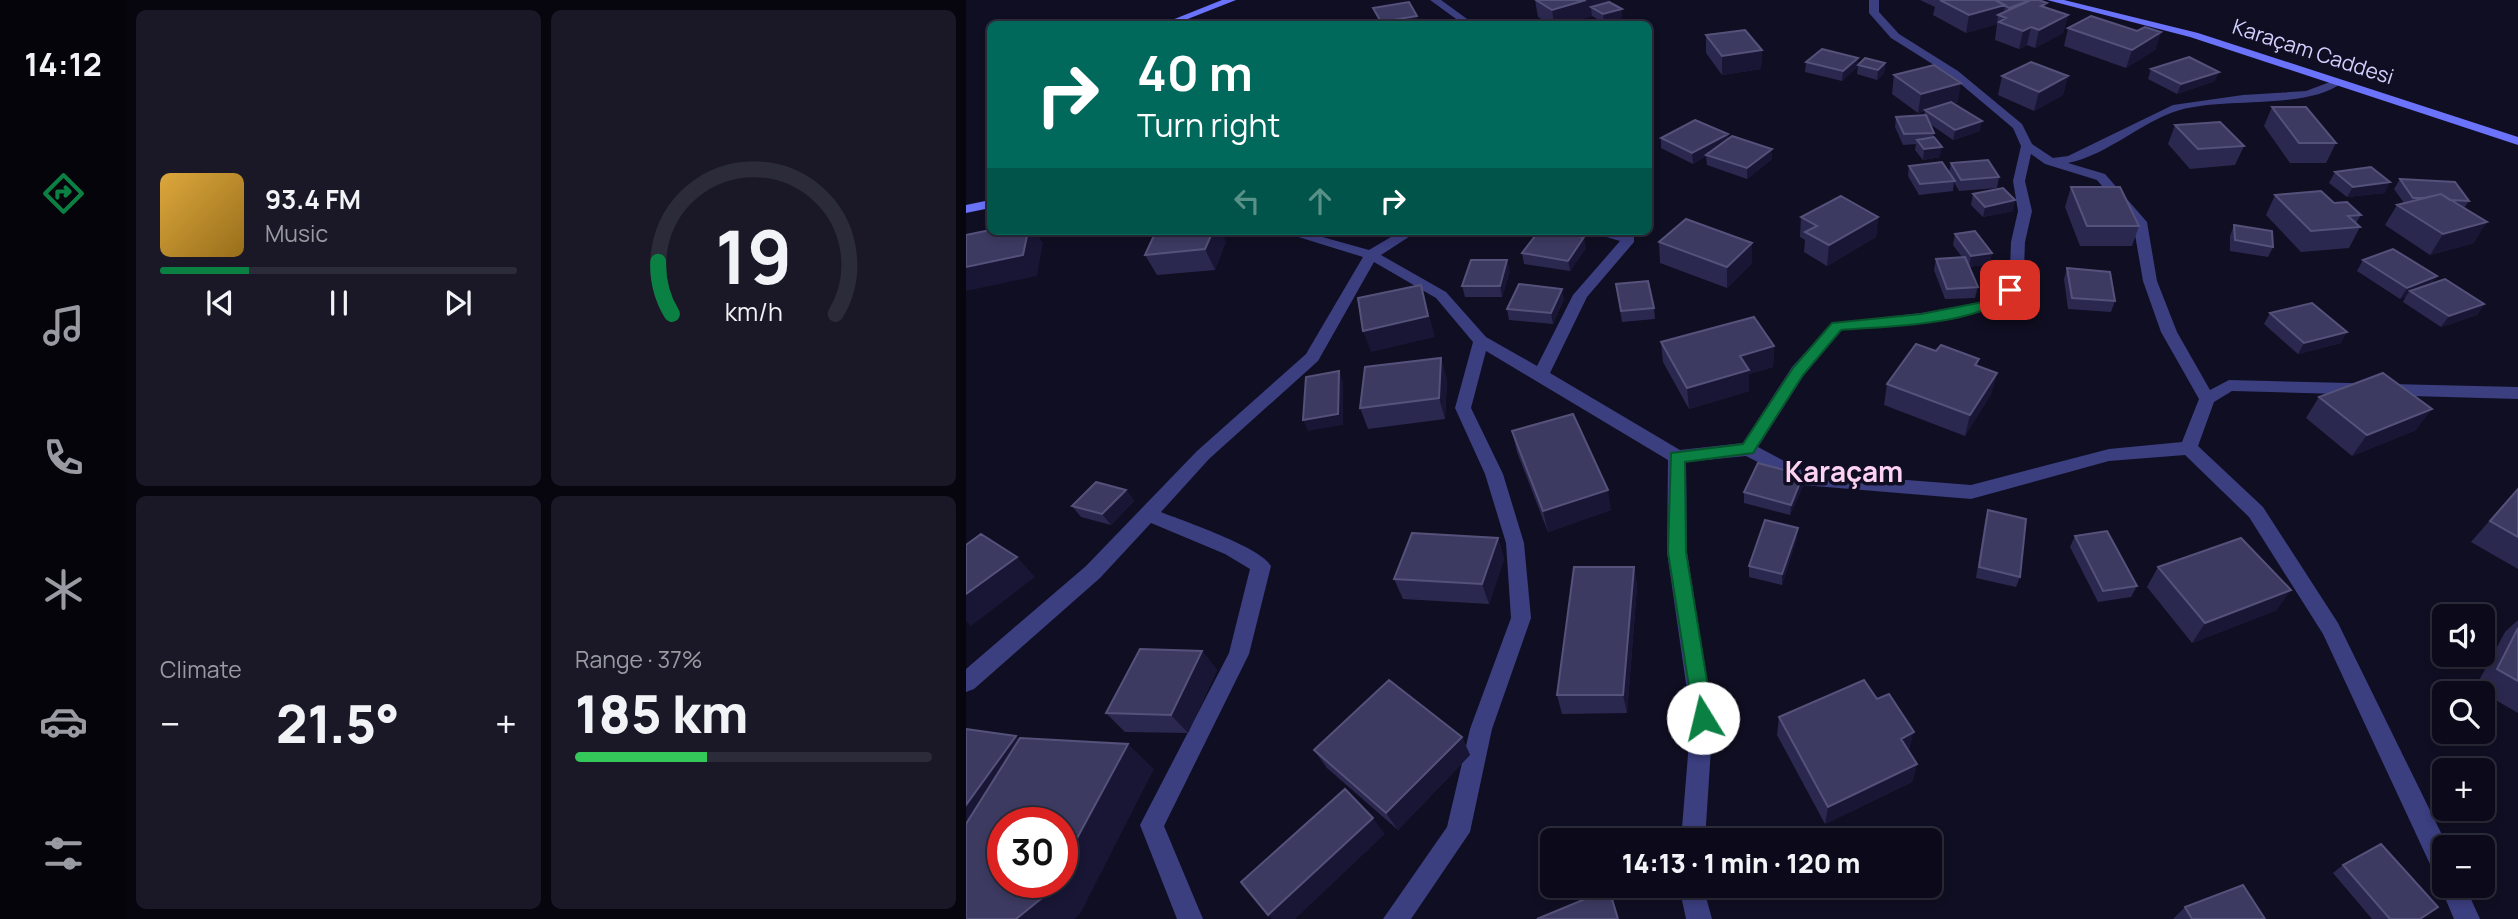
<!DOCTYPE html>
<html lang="en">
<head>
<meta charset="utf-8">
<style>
	body { margin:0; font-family:Manrope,sans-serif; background:#1a1827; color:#f1f3f6; height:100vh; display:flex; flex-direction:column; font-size:26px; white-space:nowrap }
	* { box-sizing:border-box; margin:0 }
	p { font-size:23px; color:#9a9aa2 }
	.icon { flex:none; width:38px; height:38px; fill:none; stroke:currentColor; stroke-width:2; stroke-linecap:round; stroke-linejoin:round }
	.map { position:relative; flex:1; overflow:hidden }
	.sheet { display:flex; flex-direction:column; gap:10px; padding:10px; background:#07060e; width:840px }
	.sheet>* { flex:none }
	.top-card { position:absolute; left:21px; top:21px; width:665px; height:214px; border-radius:10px; box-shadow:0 4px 10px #0003,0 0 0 2px #2c2b39; background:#00695c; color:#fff; overflow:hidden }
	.fabs { position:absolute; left:1466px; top:604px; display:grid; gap:14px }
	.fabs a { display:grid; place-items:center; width:63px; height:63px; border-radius:10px; background:#0c0a1a; box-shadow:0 4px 10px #0003,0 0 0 2px #2c2b39; font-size:35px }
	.speed { position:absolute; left:21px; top:807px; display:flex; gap:14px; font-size:35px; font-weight:700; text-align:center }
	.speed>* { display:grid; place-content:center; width:91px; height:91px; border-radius:50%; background:#0c0a1a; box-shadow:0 4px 10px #0003,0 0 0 2px #2c2b39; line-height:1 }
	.speed .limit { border:10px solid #d22; background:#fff; color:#111 }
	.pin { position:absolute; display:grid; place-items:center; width:60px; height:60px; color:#fff; margin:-30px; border-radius:14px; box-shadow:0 4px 10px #0006 }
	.me { position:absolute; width:77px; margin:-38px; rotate:351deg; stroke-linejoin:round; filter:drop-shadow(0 0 5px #0008) }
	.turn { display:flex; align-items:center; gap:24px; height:147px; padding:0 35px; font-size:32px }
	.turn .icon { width:91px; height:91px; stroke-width:2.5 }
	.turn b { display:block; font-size:49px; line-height:60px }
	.lanes { display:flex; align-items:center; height:66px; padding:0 35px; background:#0003; justify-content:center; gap:35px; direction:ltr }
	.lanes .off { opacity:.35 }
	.big { font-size:52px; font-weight:800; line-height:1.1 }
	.sheet .tile { flex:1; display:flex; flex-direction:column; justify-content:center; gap:10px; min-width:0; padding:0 24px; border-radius:10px; background:#1a1827 }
	.sheet .dial { align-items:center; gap:0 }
	.dial svg { height:182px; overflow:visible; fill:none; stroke:#2c2b39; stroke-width:7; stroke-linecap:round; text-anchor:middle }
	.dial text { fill:#f1f3f6; stroke:none }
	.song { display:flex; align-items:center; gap:21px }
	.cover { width:84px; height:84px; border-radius:10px; background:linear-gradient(135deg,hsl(40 70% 55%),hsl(40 70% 35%)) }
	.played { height:7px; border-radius:4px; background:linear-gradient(90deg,#0b8043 25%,#2c2b39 25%) }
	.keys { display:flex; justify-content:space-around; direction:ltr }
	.heat { display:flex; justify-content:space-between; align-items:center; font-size:38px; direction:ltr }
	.charge { height:10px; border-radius:5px; background:linear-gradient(90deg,#34c759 37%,#2c2b39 0) }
	.sheet .tiles { flex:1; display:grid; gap:10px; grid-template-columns:repeat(2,1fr) }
	.trip { position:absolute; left:574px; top:828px; width:402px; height:70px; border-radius:10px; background:#0c0a1a; box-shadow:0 4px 10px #0003,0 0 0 2px #2c2b39; font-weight:800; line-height:70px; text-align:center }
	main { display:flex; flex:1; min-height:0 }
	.tab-bar { display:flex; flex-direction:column; width:126px; justify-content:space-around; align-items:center; background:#05040a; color:#9a9aa2 }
	.tab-bar .icon { width:49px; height:49px }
	.tab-bar .on { color:#0b8043 }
	.tab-bar b { font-size:32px; color:#f1f3f6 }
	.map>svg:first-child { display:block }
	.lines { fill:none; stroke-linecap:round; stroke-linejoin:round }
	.street { fill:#3b3e7f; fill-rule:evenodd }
	.secondary { fill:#6a73fa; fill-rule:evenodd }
	.wall { fill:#2b284f }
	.shaded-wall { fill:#191635 }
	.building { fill:#3d3a62; stroke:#54517a; stroke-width:2 }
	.route { fill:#0b8043; stroke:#07532c; stroke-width:2 }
	.labels { text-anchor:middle; stroke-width:7; stroke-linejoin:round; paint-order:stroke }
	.far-street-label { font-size:21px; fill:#d1d0fe; stroke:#100e22 }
	.quarter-label { font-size:28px; font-weight:bold; fill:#fed2f2; stroke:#100e22 }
</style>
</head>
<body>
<main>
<nav class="tab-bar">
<b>14:12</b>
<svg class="icon on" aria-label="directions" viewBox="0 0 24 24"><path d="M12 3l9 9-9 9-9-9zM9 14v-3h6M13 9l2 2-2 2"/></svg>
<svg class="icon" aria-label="music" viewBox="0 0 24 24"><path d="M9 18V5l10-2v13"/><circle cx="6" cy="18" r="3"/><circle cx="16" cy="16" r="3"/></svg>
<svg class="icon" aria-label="phone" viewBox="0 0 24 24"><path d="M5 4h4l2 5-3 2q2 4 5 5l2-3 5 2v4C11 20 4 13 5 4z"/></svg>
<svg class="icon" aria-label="climate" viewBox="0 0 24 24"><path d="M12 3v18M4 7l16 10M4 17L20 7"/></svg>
<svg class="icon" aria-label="car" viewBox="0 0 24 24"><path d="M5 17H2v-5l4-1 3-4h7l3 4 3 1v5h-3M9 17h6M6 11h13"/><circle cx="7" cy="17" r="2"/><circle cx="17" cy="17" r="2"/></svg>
<svg class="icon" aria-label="filters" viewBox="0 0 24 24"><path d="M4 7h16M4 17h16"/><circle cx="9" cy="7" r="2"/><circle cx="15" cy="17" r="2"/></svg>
</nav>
<section class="sheet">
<div class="tiles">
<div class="tile">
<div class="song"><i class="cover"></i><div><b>93.4 FM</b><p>Music</p></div></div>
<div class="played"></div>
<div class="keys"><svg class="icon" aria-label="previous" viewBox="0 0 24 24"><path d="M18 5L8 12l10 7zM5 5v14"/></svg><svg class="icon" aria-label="pause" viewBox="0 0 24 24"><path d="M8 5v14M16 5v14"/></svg><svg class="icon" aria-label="next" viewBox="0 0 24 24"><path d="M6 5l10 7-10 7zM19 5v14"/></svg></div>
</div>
<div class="tile dial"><svg viewBox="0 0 100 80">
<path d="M14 69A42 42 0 1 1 86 69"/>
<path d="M14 69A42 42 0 0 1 8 46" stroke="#0b8043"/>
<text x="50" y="56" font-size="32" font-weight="700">19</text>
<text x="50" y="72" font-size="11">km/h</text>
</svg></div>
<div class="tile"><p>Climate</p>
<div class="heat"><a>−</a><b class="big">21.5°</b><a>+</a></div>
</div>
<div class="tile"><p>Range · 37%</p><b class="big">185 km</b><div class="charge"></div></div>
</div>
</section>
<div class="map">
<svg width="1552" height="919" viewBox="0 0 1552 919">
	<rect width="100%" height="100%" fill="#100e22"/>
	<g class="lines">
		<path class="street" d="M464,0H475L508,24H497Z
			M903,0H913V12L933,34L992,71L1056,124L1066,144L1087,158L1102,156L1207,105L1277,95L1340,91L1372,79L1377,82C1343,110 1259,97 1214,110C1176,121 1142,155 1102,163L1139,174L1181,222L1191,281L1211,332L1244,390L1263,380L1552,387V399L1266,391L1248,402L1232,446L1297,507L1372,623L1482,847H1479V886H1499L1514,919H1488L1474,886L1476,879L1470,877L1357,634L1283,517L1219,455L1143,461L1005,499L836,485L780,456L720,462L721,552L747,718L739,840H715L725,718L701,552L702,460L520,351L505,408L537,474L558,543L565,618L526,729L504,832L445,919H417L481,827L504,729L545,618L540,543L519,474L489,408L507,342L470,298L408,262L352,361L243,459L195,512C217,521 295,547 305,566L283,654L198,826L237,919H211L174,825L263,653L284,569L259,554L185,523L134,578L8,689L0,692V669L120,566L231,451L340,354L397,257L313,231H335L403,250L435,231H452L415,255L480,292L520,337L571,366L607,295L654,241L620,231H645L668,236V242L621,297L584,373L714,450L777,443L826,367L866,323L955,313L1017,302L1037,288L1044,269L1045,242L1052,211L1047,181L1055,146L1047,128L984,75L925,38L903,13ZM1065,154L1079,164L1131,180L1167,223L1177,281L1195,332L1233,399L1216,442L1143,449L1005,485L839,472L792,447L838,375L876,330L955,323L1021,311L1049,293L1058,269L1059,242L1066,211L1059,181Z
			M713,886H737L746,919H720Z"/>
		<path class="secondary" d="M256,0H270L209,24H196Z
			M1081,0H1098L1232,33L1552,137V145L1224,37Z
			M24,200V208L0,213V205Z"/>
	</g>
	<path class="wall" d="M569,0H643L656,18L638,23L626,16L599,24H584L572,17Z
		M954,0H1073L1080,7L1102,15L1097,33L1069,48L1061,45L1053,49L1029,40L1031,24L1000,33L967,15L969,7Z
		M1102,28L1171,31L1195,32L1189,50L1160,68L1098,46Z
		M740,35L796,50L795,69L756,75L740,53Z
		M840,62L891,67L876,81L839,72Z
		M919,63L918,73L911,80L891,74L892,65Z
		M1185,69L1249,81L1211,94L1182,79Z
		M928,75L992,102L988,103L1014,131L987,140L964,124L968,133L967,138L974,157L957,160L949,150L950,144L937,145L929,127L930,117L958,115L959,111L952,113L926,94Z
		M1036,76H1102L1097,95L1068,111L1032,95Z
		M1306,107L1370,143L1360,163H1324L1298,126Z
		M1209,125L1278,146L1269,165L1224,169L1202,144Z
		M695,138L762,139L806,149V159L781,179L741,165L740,156L727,164L695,148Z
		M985,163L1033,177L1031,188L993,191L988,182L987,191L953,195L942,176L943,166L983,173Z
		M1369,172L1419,193L1381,197L1363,183Z
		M1434,179L1503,201L1498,208L1508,243L1464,255L1419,225L1431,205L1438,203L1428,189Z
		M1105,187L1173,226L1166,246H1114L1099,207Z
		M1007,194L1047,211L1017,217L1005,205Z
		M1309,195L1368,203L1395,215L1390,223L1394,227L1383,248L1335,252L1300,215Z
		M835,217H912L910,237L861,266L838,252L839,240L834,237Z
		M1268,225L1307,247L1302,257L1264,251V236Z
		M989,234L1026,253L1023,264L1003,267L1012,287L1009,298L979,299L968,270L970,259L996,257L987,245Z
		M260,241L249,270L191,275L179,255Z
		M693,242L786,263L761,288L694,263Z
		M620,248L604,271L558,264L556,253Z
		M1397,260L1471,276L1466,283L1518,304L1511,315L1475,327L1437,302L1440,296L1434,299L1391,271Z
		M1101,268L1149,301L1145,312L1102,309L1098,279Z
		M544,271L536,297H499L496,286Z
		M650,284L688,308L689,319L656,322Z
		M598,299L587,324L543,320L541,309Z
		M1304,313L1375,343L1332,354L1298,324Z
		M695,342L808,346L807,367L783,374V391L723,409L697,362Z
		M970,351L1013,359L1011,366L1031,373L1025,394L999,436L918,405L921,384Z
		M481,379L479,419L402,429L394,408Z
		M1353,397L1450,430L1386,456L1340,418Z
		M546,431L645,510L582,532L551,452Z
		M837,486L824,515L778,503V492Z
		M1552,488V569L1505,542Z
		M160,490L168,501L145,525L115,517L106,506Z
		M1022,510L1054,577L1050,587L1010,578L1019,521Z
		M1109,536L1171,586L1165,597L1132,602L1104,547Z
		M532,538L538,559L523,604L437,599L428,579Z
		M831,538L816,585L783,577V566Z
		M668,567L671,587L661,713L596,714L591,695Z
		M1192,567L1311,610L1226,643L1181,587Z
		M1552,620V713L1509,688L1539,632Z
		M236,651L251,670L222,733L159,732L140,713Z
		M813,717L943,750L951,764L946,782L859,824L811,735Z
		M496,737L504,755L432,830L361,768L348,750Z
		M1377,865L1454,919H1406L1367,873Z
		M1219,907L1299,919H1207Z"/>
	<path class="shaded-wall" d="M620,0H643L644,11L625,7L626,16L599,24H588L586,10Z
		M1039,5L1037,17L1032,15L1031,24L1000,33L1003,15Z
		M656,9V18L638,23L637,14Z
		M1102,15L1097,33L1069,48L1073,30Z
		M451,16L453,24H415V22Z
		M1065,27L1061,45L1053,49L1057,31Z
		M1195,32L1189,50L1160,68L1166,50Z
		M796,50L795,69L756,75V56Z
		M892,58L891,67L876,81L877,71Z
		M919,63L918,73L911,80L912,70Z
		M1253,72L1249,81L1211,94L1215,84Z
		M1102,76L1097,95L1068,111L1073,92Z
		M995,83L992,102L952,113L955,94Z
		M1016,121L1014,131L987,140L989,130Z
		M762,134V144L740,155V156L727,164L726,153Z
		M976,147L974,157L957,160L958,149Z
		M806,149V159L781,179V168Z
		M1424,182L1419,193L1381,197L1387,187Z
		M1049,200L1047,211L1017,217L1019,207Z
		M912,217L910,237L861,266L863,245Z
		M1521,222L1508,243L1464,255L1477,234Z
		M62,231H69L77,243L71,276L0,291V267Z
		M247,231H255L260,241L249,270L239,249Z
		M417,231H429L418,235Z
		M618,237L620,248L604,271L602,261Z
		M786,243V263L761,288V267Z
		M1026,253L1023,264L1003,267L1005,256Z
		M541,260L544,271L536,297L534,286Z
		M1471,276L1464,287L1444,291L1440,296L1434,299L1441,288Z
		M455,285L469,337L405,352L397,331Z
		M596,289L598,299L587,324L585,313Z
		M1518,304L1511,315L1475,327L1483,316Z
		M1381,332L1375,343L1332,354L1338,343Z
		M808,346L807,367L783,374V391L723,409L721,388L774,356Z
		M475,358L481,379L479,419L473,398Z
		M373,371L377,382V425L342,431L337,420Z
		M1031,373L1025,394L999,436L1004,415Z
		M1466,409L1450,430L1386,456L1401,435Z
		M837,475V486L824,515L825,505Z
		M160,490L168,501L145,525L136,514Z
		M642,490L645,510L582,532L577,511Z
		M832,528L831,538L816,585V574Z
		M532,538L538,559L523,604L516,584Z
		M51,557L69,577L5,626L0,621V594Z
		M668,567L671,587L661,713L657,695Z
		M1325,590L1311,610L1226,643L1239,623Z
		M236,651L251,670L222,733L205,715Z
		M948,732L943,750L935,739Z
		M50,736L72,754L0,839V805Z
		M496,737L504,755L432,830L420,813Z
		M162,744L188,769L114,914L108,919H50L88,882H96V866Z
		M951,764L946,782L859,824L862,807Z
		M407,818L419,834L329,919H306L302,915Z"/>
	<path class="building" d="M570,0H620L586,10Z
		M974,0H1029L1039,5L1003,15Z
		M1029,0H1065L1043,8Z
		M1065,0H1073L1081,3L1075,6L1102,15L1073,30L1065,27L1057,31L1033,22L1040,18L1032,15Z
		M443,2L451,16L415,22L407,8Z
		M643,2L656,9L637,14L625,7Z
		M1125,16L1171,31L1179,27L1195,32L1166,50L1102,28Z
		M779,30L796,50L756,56L740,35Z
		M856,49L892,58L877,71L840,62Z
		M1223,57L1253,72L1215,84L1185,69Z
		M899,58L919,63L912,70L892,65Z
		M1065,62L1102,76L1073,92L1036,76Z
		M968,65L995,83L955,94L928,75Z
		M985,102L1016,121L989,130L959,110Z
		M1306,107H1340L1370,143H1333Z
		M960,115L968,133L938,134L930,117Z
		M729,120L762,134L726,153L695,138Z
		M1254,122L1278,146L1232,149L1209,125Z
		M766,136L806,149L781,168L740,155Z
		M968,137L976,147L958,149L951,140Z
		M1022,160L1033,177L995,180L985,163Z
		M976,162L989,181L954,184L943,166Z
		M1405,167L1424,182L1387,187L1369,172Z
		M1434,179L1489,182L1503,201L1484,200L1475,194L1458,198H1447Z
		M1105,187H1154L1173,226H1121Z
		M1037,188L1049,200L1019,207L1007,194Z
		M1355,191L1368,203L1381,202L1395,215L1382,216L1394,227L1345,231L1309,195Z
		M1475,194L1521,222L1477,234L1431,205Z
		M875,196L912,217L863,245L839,232L851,226L835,217Z
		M720,219L786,243L761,267L693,242Z
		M1268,225L1306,231L1307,247L1269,240Z
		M24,230L62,231L57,255L0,267V235Z
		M190,231H247L239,249L179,255Z
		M573,231H580L618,237L602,261L556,253Z
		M1009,231L1026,253L1005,256L989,234Z
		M1427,249L1471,276L1441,288L1397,260Z
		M999,257L1012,287L981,289L970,259Z
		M505,260H541L534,286H496Z
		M1101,268L1144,272L1149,301L1106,298Z
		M1479,279L1518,304L1483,316L1444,291Z
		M682,281L688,308L655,311L650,284Z
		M553,284L596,289L585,313L541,309Z
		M455,285L462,316L397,331L392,298Z
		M1346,303L1381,332L1338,343L1304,313Z
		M788,317L808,346L774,356L783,370L721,388L695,342Z
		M950,344L970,351L975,345L1013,359L1009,365L1031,373L1004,415L921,384Z
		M475,358L473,398L394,408L399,367Z
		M373,371L372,414L337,420L340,377Z
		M1417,373L1466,409L1401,435L1353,397Z
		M607,414L642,490L577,511L546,431Z
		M792,463L837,475L825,505L778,492Z
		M130,482L160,490L136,514L106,506Z
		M1552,489V537L1524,521Z
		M1022,510L1060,519L1054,577L1013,567Z
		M799,520L832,528L816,574L783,566Z
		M1141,531L1171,586L1137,591L1109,536Z
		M446,533L532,538L516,584L428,579Z
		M15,534L51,557L0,594V545Z
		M1275,538L1325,590L1239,623L1192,567Z
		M608,567H668L657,695H591Z
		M1552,628V681L1531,669Z
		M174,649L236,651L205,715L140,713Z
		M423,680L496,737L420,813L348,750Z
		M898,680L911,699L923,694L948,732L935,739L951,764L862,807L813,717Z
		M0,729L50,736L0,805Z
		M54,738L162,744L96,866V822H37V882H88L82,893L50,919H0V824Z
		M379,789L407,818L302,915L275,882Z
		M1415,844L1472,907L1454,919H1424L1377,865Z
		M1277,885L1299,919H1226L1219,907Z
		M643,889L652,919H571Z"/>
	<path class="route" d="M1039,287L1050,290C1017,326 922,326 875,330L837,375L787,453L719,462L720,552L747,718L744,725L737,727L729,725L702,552L705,453L777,444L827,368L866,323L955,314L1017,302Z"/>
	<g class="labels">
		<g class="far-street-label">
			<text transform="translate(1347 52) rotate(18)" y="7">Karaçam Caddesi</text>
		</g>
		<g class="quarter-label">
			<text x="878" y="482">Karaçam</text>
		</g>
	</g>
</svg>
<div class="fabs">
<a><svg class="icon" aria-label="sound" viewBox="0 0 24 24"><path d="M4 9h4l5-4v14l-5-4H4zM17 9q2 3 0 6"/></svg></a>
<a><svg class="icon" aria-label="search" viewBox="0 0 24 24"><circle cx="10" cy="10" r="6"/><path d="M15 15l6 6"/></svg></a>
<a>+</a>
<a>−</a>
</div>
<div class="speed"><div class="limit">30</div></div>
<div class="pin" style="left:1044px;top:290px;background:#d93025"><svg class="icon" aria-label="arrive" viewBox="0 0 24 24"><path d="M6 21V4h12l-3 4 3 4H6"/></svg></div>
<svg class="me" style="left:737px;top:718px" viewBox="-20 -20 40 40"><circle r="19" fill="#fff"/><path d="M0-13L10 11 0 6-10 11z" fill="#0b8043"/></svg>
<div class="trip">14:13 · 1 min · 120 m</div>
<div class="top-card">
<div class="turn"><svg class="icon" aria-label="right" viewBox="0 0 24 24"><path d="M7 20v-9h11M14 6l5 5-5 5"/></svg><div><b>40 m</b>Turn right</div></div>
<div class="lanes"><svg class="icon off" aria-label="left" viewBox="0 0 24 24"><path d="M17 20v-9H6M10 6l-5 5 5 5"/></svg><svg class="icon off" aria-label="ahead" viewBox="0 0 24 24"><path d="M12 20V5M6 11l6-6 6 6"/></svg><svg class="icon" aria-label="right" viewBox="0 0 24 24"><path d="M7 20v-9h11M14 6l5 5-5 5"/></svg></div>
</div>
</div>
</main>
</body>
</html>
